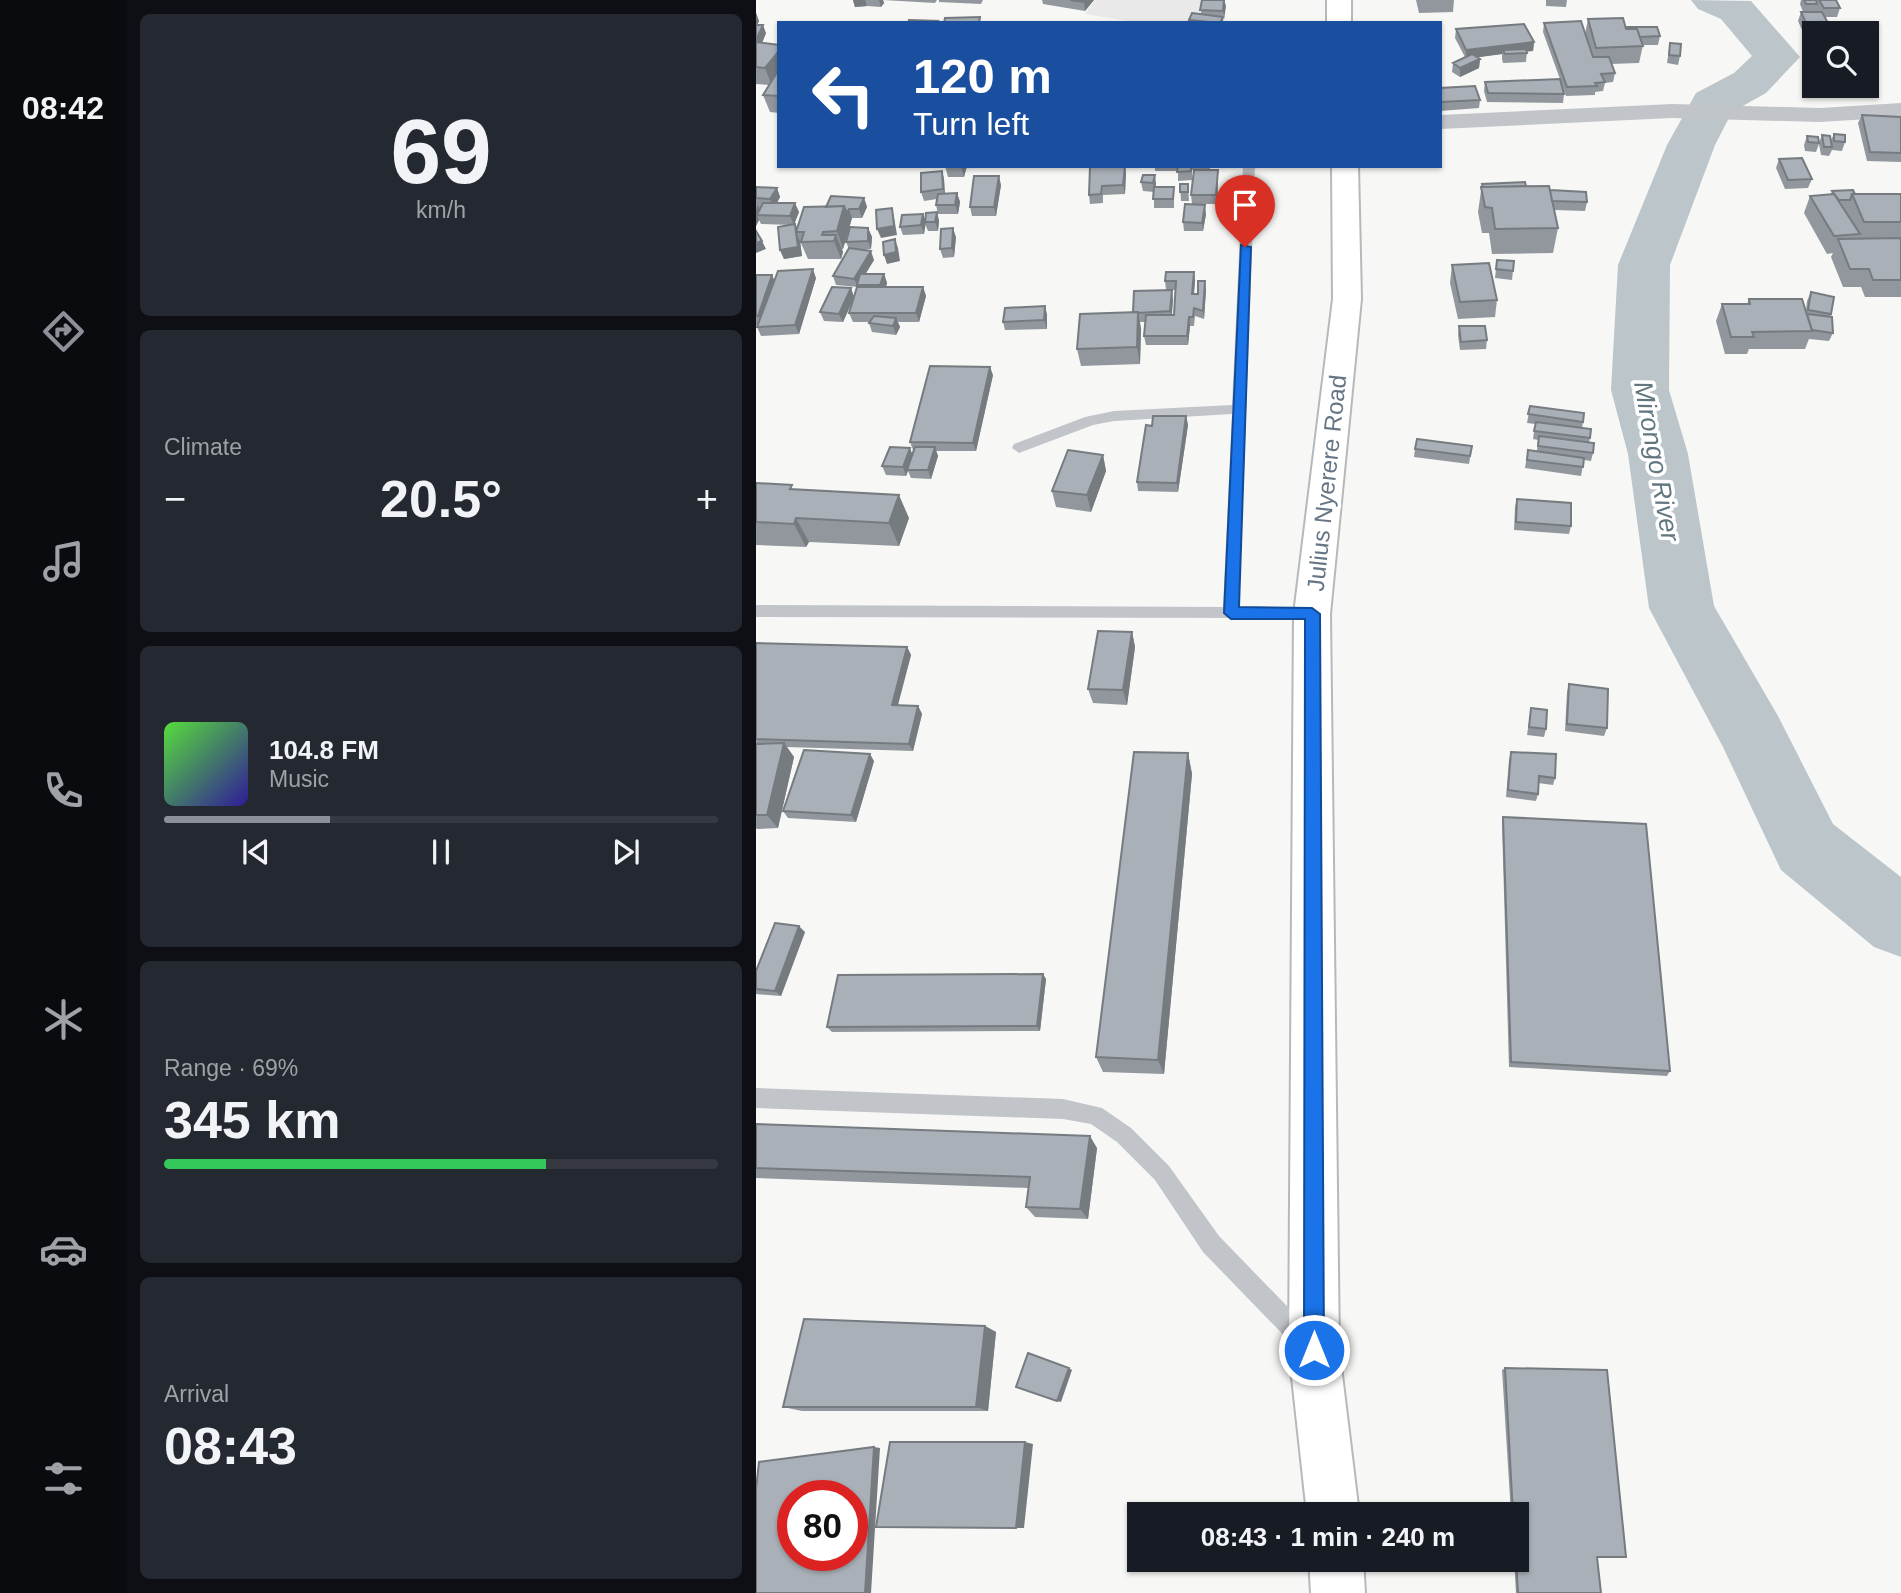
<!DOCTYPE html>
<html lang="en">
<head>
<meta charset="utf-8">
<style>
	body { margin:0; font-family:Arial,sans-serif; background:#242831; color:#f1f3f6; height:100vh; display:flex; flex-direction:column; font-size:26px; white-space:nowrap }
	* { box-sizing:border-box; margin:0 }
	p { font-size:23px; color:#9ea1a6 }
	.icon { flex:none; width:38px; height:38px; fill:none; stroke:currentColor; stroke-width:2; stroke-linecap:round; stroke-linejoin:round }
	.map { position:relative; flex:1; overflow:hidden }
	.drawer { display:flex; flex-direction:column; gap:14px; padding:14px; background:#0d0f14; width:630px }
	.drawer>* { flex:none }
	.banner { position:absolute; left:21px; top:21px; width:665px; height:147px; border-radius:0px; box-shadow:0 2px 5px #0004; background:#1a4fa0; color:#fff; overflow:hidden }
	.tools { position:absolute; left:1046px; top:21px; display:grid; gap:14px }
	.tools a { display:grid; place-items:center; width:77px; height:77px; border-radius:0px; background:#171b24; box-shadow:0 2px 5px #0004; font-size:35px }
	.speed { position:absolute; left:21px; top:1480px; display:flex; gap:14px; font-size:35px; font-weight:700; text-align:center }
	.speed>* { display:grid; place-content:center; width:91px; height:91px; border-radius:50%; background:#171b24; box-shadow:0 2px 5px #0004; line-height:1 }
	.speed .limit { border:10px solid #d22; background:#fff; color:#111 }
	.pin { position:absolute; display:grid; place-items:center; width:60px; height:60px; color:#fff; margin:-72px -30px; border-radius:50% 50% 50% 0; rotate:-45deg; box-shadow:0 0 7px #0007 }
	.pin .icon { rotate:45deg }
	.me { position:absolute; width:77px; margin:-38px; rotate:0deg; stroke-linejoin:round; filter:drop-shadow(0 0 5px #0008) }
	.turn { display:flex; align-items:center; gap:24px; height:147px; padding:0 21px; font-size:32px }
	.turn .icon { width:91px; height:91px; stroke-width:2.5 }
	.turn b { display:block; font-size:49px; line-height:60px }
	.big { font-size:52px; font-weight:700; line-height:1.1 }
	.drawer .card { flex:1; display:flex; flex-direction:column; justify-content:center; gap:10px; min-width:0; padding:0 24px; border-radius:10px; background:#242831 }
	.drawer .dial { align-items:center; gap:0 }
	.dial b { font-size:91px; line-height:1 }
	.song { display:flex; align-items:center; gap:21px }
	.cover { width:84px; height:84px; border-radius:10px; background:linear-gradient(135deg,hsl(110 70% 55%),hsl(250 70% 35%)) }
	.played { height:7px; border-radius:4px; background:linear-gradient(90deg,#8c9099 30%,#363941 30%) }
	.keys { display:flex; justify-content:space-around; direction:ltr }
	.heat { display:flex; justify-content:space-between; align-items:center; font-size:38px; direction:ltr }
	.charge { height:10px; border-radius:5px; background:linear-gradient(90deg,#34c759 69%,#363941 0) }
	.trip { position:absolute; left:371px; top:1502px; width:402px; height:70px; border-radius:0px; background:#171b24; box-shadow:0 2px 5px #0004; font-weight:700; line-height:70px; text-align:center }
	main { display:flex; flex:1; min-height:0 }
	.tabs { display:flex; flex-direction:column; width:126px; justify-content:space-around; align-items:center; background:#090b0e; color:#9ea1a6 }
	.tabs .icon { width:49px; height:49px }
	.tabs .selected { color:#8c9099 }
	.tabs b { font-size:32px; color:#f1f3f6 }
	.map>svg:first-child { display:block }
	.built { fill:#e8e9e8 }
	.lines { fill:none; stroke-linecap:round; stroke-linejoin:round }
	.river { fill:#bbc5ca; fill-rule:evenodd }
	.trunk-casing { stroke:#b6b9bc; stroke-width:4 }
	.service { fill:#c1c4c8; fill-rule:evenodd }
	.minor { fill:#c1c4c8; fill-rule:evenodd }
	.trunk { fill:#fff; fill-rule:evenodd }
	.wall { fill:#91979d }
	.shaded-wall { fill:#767b80 }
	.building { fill:#a9b0b7; stroke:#767b80; stroke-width:2; fill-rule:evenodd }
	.route { fill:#1a73e8; stroke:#114b97; stroke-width:2 }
	.labels { text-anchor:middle; stroke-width:7; stroke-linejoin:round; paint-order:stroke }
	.street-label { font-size:24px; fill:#677685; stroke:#fff }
	.water-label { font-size:26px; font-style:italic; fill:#637781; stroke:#fff }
</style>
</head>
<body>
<main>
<nav class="tabs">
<b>08:42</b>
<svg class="icon selected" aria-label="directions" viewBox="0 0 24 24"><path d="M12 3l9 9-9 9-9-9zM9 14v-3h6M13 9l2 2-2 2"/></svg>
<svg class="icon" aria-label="music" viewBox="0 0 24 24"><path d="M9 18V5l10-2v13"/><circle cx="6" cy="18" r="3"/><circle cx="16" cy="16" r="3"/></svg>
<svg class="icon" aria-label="phone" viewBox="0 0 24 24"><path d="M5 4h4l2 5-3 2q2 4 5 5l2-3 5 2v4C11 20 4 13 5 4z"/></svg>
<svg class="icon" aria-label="climate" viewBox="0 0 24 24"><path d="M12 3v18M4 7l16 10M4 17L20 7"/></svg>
<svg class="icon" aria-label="car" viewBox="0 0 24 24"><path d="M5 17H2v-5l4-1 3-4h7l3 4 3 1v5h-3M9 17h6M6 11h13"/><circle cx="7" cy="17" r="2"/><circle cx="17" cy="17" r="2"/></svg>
<svg class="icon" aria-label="filters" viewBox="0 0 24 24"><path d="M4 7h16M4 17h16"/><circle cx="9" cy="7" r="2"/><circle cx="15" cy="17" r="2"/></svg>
</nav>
<section class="drawer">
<div class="card dial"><b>69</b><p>km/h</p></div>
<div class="card"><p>Climate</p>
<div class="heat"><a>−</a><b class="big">20.5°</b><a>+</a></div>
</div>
<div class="card">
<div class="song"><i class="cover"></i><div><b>104.8 FM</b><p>Music</p></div></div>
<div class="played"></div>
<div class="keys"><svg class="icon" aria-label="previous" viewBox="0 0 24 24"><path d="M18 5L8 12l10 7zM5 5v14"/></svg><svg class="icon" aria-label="pause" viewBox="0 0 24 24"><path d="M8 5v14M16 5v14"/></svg><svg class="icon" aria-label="next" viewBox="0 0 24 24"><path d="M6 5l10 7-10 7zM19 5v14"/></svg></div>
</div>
<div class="card"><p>Range · 69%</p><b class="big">345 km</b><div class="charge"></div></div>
<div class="card"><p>Arrival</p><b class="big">08:43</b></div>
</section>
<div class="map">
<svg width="1145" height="1593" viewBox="0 0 1145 1593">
	<rect width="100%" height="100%" fill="#f7f8f5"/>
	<path class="built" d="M339,0H468L444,21L384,23L329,14Z"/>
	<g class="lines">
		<path class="river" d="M935,0L995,1L1044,57L1010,93L976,112L959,145L914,265L913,390L932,454L958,606L1022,716L1077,824L1145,877V957L1118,947L1025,870L967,747L893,608L872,454L855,390L862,265L911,145L940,93L978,73L996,56L965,19L942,9Z"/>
		<defs>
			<path id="trunk" d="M571,0H595V23H571Z
				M576,166H602L605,299L574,614L583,1350L603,1514H551L533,1350L538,614L577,299Z
				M553,1559H607L609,1593H555Z"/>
		</defs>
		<use href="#trunk" class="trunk-casing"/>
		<path class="service" d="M487,166H499L483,607L556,608L562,610L564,614L562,618L0,617V605L467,607L476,414L358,421L337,425L263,453L256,448L258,444L329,417L358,411L476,405Z
			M0,1088L307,1099L346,1108L375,1128L413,1166L463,1236L558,1334L561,1342L558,1350L550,1353L542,1350L447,1252L399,1180L361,1142L335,1124L307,1119L0,1108Z"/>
		<path class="minor" d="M1145,103V117L1064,122L916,118L684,129V115L916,104L1064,108Z"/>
		<use href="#trunk" class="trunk"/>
	</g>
	<path class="wall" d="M97,0H181L179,3L127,0L128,3L125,7L111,6L99,7Z
		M183,0H227L225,4L183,2Z
		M286,0H338L329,11L287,4Z
		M446,0H469L467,23H433V20L445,14Z
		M660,0H698L697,12L663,13Z
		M790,0H811L810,7L790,6Z
		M1045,0H1080L1084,8L1081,17H1069L1072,23L1069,32H1047L1042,21L1045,12H1047L1044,4Z
		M0,13L3,21L1,25L10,33L6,43L23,51V113L14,112L7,95L13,85L0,84Z
		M832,19L870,29L871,27L904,36L902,45H887L883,63L855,64L859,73L857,82L849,83L847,91L839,92V95L810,96L804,80L808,94L807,103L731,102L728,91L729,82L804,79L787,32L788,23L829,34Z
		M700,29L778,42L777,51H771L770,62L747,63L746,59V54L722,57L724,59L723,68L704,77L696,72L697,63L709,57L699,38Z
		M914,43L924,56L922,65L911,63Z
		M684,88L724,100L723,108L684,111Z
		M1106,115L1145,117V162L1111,161L1102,123Z
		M1078,134L1089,142L1086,151L1076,150L1073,156L1065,155L1063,144L1060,152L1049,151L1048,145L1051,136L1063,143L1066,135L1075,140Z
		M1023,159L1056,179L1052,188L1029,189L1020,168Z
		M189,166H211L208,177H192Z
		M334,166L370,173L369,194L347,195V203L334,204L333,195Z
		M399,166H454V170H462V179L461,204H436L435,195L438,170H436V180L422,181V171H399Z
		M186,171L188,179L189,194L201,193L204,202L202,214H182L180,205L181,199L168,201L165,192Z
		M387,175L400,184L399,187H418V208H398V192L387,191L385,182Z
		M424,184H432L433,201H425Z
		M726,184L770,186L794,190L831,202L829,211L798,210L802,228L797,253L736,254L733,233H726L722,212Z
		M245,185L240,216H216L214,207Z
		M0,187L21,188L24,197L21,203L43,212L38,224L41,229L70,207L108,198L111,207L106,218H96L87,249H86L87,252L85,259H52L44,241L46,256L28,259L24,250L35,225L5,224L3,220L0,226Z
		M1076,191L1099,194H1145V297H1109L1105,287H1087L1075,257L1077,253L1071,254L1048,213L1054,196L1075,194Z
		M181,212L183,221L182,231H172L169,224L168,234L147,235L144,227L167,214L169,221Z
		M450,214L447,231H428L427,222Z
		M112,228L116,237L115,249L107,250L118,260L109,274H128L131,283L130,287H167L170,296L163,322H142L144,327L140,335L116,332L113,323L114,322H97L93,313L98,298L87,322L68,321L64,312L95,288L98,297L102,287L80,285L77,276L93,249L90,242Z
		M200,237L198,257L187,258L184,249Z
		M741,260L758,261L756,280L739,278Z
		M696,265L741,300L739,317L702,319L694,283Z
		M438,272L439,281L438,294H442L450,290L448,319L439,316L438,326H434L432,345H390L388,336L390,322H384L385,329L384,364L325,366L321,349L377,312L417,299L416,315H418L420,290H410L409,281Z
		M0,275H16L18,281L60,278L43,334L5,336L1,327L2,325H0Z
		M1055,292L1075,314L1074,317L1077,333L1073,341L1053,339L1049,349H993L991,354H969L960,321L966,304H991L993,299L1050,311L1051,301Z
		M289,306L291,315V329L249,330L247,322Z
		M703,326L731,340L730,349L704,350L702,335Z
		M237,375L220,451H180L182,456L175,479L155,478L152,471L150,476L130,475L126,466L156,454L157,450L154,442Z
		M774,406L827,422L826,428L834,438L833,443L837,453L835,461L828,460L825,476L769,468L772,450L781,451L782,440L777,439L779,424L771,423Z
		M430,416L432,425L422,492L382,491L381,482L396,426Z
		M716,446L713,464L658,457L659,449Z
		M347,455L350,471L335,512L300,507L296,491Z
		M0,483L38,489L153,518L143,546L53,542L50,547L0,545Z
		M761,499L815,526L813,534L758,530L759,507Z
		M376,632L379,647L371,705L337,703L332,689Z
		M0,643L151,647L155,655L141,705L162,706L166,714L157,751L31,747L38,757L22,828L1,829L0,828Z
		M813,684L851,728L848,736L809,731L811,692Z
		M775,708L790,729L788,737L771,735Z
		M755,752L799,778L797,785L782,783V794L780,801L750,797L753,760Z
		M432,753L436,774L408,1074L347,1072L340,1057Z
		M118,761L100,822L32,818L27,811Z
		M747,817L914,1071L911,1076L753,1067L746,824Z
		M49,932L25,996L0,994V971Z
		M290,979L284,1031L76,1032L71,1027Z
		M0,1124L341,1148L332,1219L279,1217L270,1207L272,1188L0,1178Z
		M229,1326L240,1332L232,1411H46L27,1407Z
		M749,1368L841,1557L845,1593H760L758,1559H761V1514H755L746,1370Z"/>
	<path class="shaded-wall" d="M97,0H109L111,6L99,7Z
		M123,0H127L128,3L125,7Z
		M330,0H338L329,11L328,2Z
		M468,0L470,6L468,20L467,11Z
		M0,13L3,21L0,28Z
		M7,25L10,33L4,48L0,49V40Z
		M778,42L777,51L748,54L747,50L746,54L710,59V50Z
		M23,51V77L16,86L9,68Z
		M724,59L723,68L704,77V68Z
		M205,166H211L208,177Z
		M369,166L370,173L369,194L367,185Z
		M462,170V179L461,204L460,195Z
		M186,171L188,179L189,198L187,189Z
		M399,175L400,184L398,192L397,183Z
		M243,176L245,185L240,216L238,207Z
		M21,188L24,197L18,208L14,199Z
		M201,193L204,202L202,214L199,205Z
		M108,198L111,207L106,218L103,209Z
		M39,203L43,212L38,225L34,216Z
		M2,205L6,214L1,215L3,220L0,226V210Z
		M449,205L450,214L447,231L446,223Z
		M88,206L93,209L96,218L87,249L81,231Z
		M136,208L138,217L141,235L125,238L121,229Z
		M181,212L183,221L182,231L179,222Z
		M167,214L170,222L168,234L165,225Z
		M112,228L116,237L115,249L112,241Z
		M197,228L200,237L198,257L196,248Z
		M40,233L44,241L46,256L28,259L24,250Z
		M80,235L87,252L85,259L78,241Z
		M139,239L142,248L144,261L131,264L128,255Z
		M6,241L10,249L0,253V243Z
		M115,251L118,260L103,285H101L102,287L98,279Z
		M57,269L60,278L43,334L39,325Z
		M438,272L439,281L437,303L436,294Z
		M128,274L131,283L128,294L124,285Z
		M16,275L20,284L6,325L2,316Z
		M449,281L450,290L448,319L447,311Z
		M167,287L170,296L163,322L160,313Z
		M95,288L98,297L87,322L83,314Z
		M416,290L417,299L415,320L414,311Z
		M289,306L291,315V329L288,320Z
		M382,312L385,329L384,364L381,347Z
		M433,317L434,326L432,345L431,336Z
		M140,318L144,327L140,335L137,326Z
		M234,367L237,375L220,451L217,443Z
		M430,416L432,425L422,492L421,483Z
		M179,447L182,456L175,479L172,470Z
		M154,448L157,456L150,476L147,467Z
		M347,455L350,471L335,512L331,495Z
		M143,495L153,518L143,546L133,523Z
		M40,518L53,542L50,547L38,524Z
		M376,632L379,647L371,705L367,690Z
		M151,647L155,655L140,713L136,705Z
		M162,706L166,714L157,751L153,744Z
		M28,743L38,757L22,828L11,815Z
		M432,753L436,774L408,1074L402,1060Z
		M114,754L118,761L100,822L95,815Z
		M43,926L49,932L25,996L19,991Z
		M287,974L290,979L284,1031L281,1026Z
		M334,1136L341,1148L332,1219L324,1209Z
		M229,1326L240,1332L232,1411L220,1407Z
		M313,1368L316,1370L305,1402L301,1401Z
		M269,1442L277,1444L268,1528H260Z
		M118,1447L124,1448L115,1593H109Z"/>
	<path class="building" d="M314,0H330L328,2Z
		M446,0H468L467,11L444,10Z
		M1048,0H1060L1061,4H1050Z
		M1063,0H1080L1084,8H1068Z
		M1045,12H1066L1072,23H1050Z
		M436,13L467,17L464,23L433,20Z
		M224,17L223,23H188L189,18Z
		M867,18L870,29H881L887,46L840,48L832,19Z
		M153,20L182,21L181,23H152Z
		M825,21L837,57H853L859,73L845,74L849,82L839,83L841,86L811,87L788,23Z
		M768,24L778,42L710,50L700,29Z
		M0,25H7L0,40Z
		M871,27H901L904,36L884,37L881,29H872Z
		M0,42L23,45V51L9,68L0,67Z
		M914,43L925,44L924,56L913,55Z
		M770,49L771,53L749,54L747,50Z
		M716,54L724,59L704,68L697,63Z
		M23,69V96L7,95Z
		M804,79L808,94L732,93L729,82Z
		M719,86L724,100L684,102V88Z
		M1106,115L1145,117V153L1114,152Z
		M1078,134L1089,135V142L1078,141Z
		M1066,135L1074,136L1076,147H1068Z
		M1051,136L1062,137L1063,143L1052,142Z
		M1046,158L1056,179L1032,180L1023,159Z
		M334,166H369L367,185L346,186L345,194L333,195Z
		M422,166H435V171L421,172Z
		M438,170H462L460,195H435Z
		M186,171L187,189L165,192V173Z
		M387,175H399L397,183L385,182Z
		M218,176H243L238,207H214Z
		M769,182L770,186L727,187L726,184Z
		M424,184H432V192H424Z
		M793,186L802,228L739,229L736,208L729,207L725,187Z
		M0,187L21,188L14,199L0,198Z
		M398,187H418L417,199H397Z
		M794,190L830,192L831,202L796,201Z
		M1097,190L1099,194H1096L1094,200H1083L1076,191Z
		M201,193L199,205H180L182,194Z
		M1078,194L1104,234L1078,236L1054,196Z
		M1096,194H1145V222H1108Z
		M75,196L108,198L103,209H93L91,213L88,206L70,207Z
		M7,203H39L34,216L1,215Z
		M429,204L449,205L446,223L427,222Z
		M88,206L81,231L67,232L66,235H80L78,241L45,242L48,232H40L48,207Z
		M136,208L138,226L121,229L120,210Z
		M181,212L179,222H169L170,213Z
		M167,214L165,225L144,227L146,215Z
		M39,224L42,247L24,250L22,227Z
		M94,227L112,228V241L90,242Z
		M197,228L196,248L184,249L185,229Z
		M0,231L6,241L0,243Z
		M1145,238V280H1117L1113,269H1094L1082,239Z
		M139,239L140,252L128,255L127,242Z
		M93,248L115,251L98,279L77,276Z
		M741,260L758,261L757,271L740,269Z
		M733,263L741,300L704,302L696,265Z
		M57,269L39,325L1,327L22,271Z
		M410,272H438L436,294H442V281H449L447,311L438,308L437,317H433L431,336H388L390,315H418L420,281H409Z
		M104,274H128L124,285H101Z
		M0,275H16L2,316H0Z
		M76,287L95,288L83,314L64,312Z
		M101,287H167L160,313H93Z
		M416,290L414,311L382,313V312H377L378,291Z
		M1055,292L1078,297L1075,314L1052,310Z
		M993,299H1046L1056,331L996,332L998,337H975L966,304H994Z
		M289,306L288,320L247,322L249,308Z
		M382,312L381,347L321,349L324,314Z
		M1051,314L1076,317L1077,333L1056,330Z
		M118,316L140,318L137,326L113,323Z
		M703,326H729L731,340L705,342Z
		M174,366L234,367L217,443L154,442Z
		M774,406L828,413L827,422L772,414Z
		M397,416H430L421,483L381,482L390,425L396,426Z
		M780,422L835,429L834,438L778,431Z
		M783,436L838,443L837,453L782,446Z
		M661,439L716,446L714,456L659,449Z
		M134,447L154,448L147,467L126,466Z
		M159,447H179L172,470H151Z
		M312,450L347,455L331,495L296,491Z
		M772,450L828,458L827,467L771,460Z
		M0,483L36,485L34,489L143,495L133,523L40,518L38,524L0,522Z
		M761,499L815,503V526L760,522Z
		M342,631L376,632L367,690L332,689Z
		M0,643L151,647L136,705L162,706L153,744L0,739Z
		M813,684L852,689L851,728L811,724Z
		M775,708L791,710L790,729L773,727Z
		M28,743L11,815H0V744Z
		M48,750L114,754L95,815L27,811Z
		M378,752L432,753L402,1060L340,1057Z
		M755,752L800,754L799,778L783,776L782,794L752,790Z
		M747,817L890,824L914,1071L755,1062Z
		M19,923L43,926L19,991L0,989V971Z
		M287,974L281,1026L71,1027L82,975Z
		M0,1124L334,1136L324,1209L270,1207L274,1177L0,1168Z
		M48,1319L229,1326L220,1407H27Z
		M272,1353L313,1368L301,1401L260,1387Z
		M749,1368L851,1370L870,1557H841L845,1593H762L760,1559H761V1514H757Z
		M134,1442H269L260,1528L120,1527Z
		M118,1447L109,1593H0V1489L3,1462ZM37,1496H96V1556H37Z"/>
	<path class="route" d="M485,245L495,247L483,607L556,608L564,614L568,1350L565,1357L558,1360L551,1357L548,1350L549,619H475L468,613Z"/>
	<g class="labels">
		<g class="street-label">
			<text transform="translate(571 483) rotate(-84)" y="8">Julius Nyerere Road</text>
		</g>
		<g class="water-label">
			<text transform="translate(901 461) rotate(80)" y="9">Mirongo River</text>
		</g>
	</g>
</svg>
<div class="tools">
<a><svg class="icon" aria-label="search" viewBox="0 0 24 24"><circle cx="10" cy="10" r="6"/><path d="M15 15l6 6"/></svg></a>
</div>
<div class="speed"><div class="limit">80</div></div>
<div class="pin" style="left:489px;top:247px;background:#d93025"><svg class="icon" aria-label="arrive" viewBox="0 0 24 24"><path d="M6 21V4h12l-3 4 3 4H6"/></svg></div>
<svg class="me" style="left:558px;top:1350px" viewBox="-20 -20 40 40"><circle r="17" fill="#1a73e8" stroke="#fff" stroke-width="3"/><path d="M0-11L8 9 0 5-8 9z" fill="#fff"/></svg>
<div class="trip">08:43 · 1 min · 240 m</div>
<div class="banner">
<div class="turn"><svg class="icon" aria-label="left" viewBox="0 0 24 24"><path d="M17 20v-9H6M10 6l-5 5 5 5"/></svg><div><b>120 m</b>Turn left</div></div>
</div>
</div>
</main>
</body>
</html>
